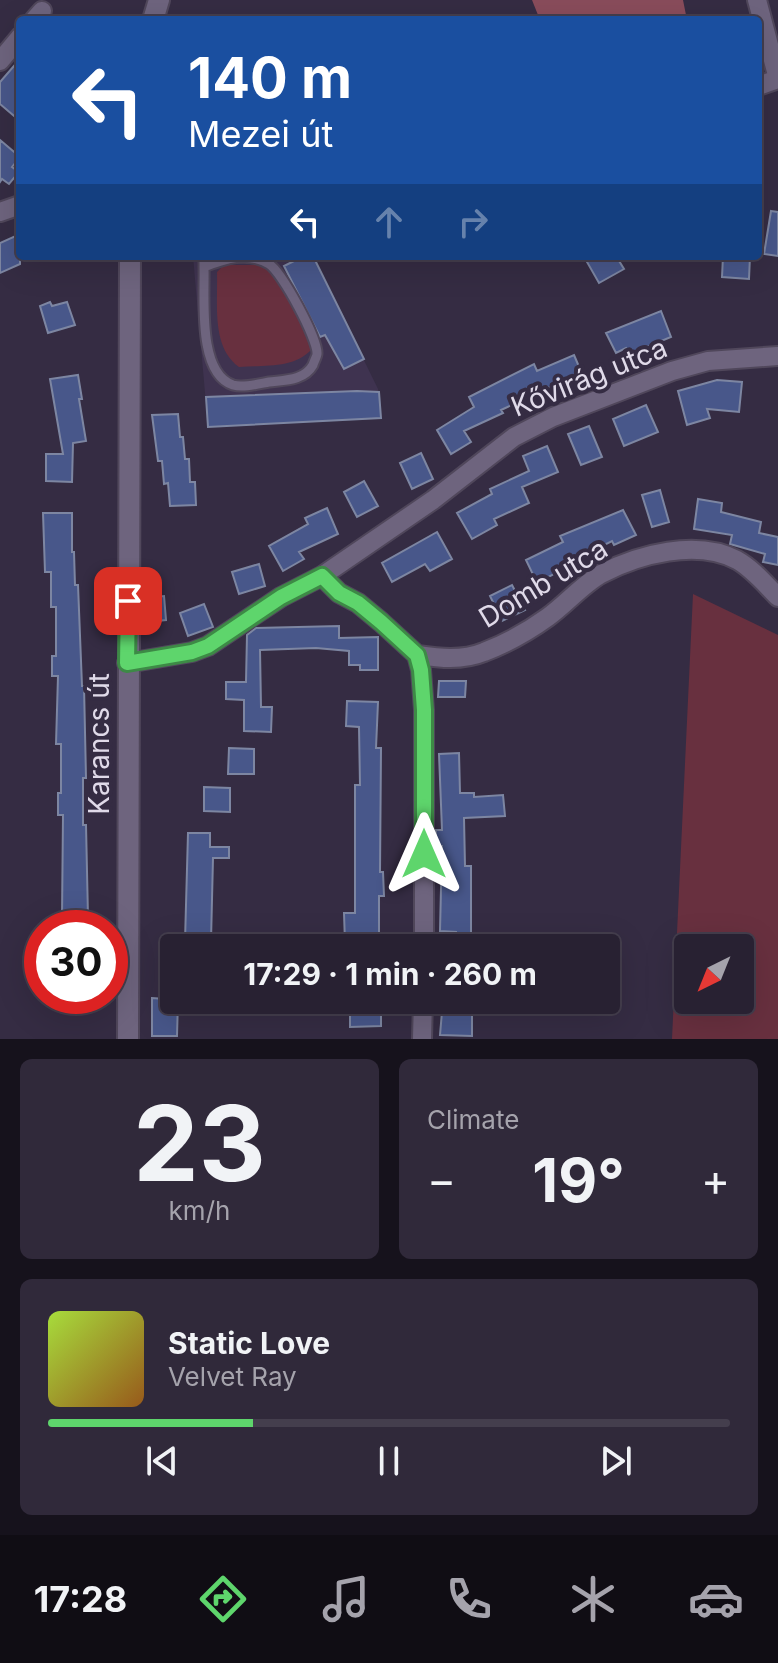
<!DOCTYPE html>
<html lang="en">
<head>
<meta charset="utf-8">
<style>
	body { margin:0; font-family:Inter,sans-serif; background:#30293a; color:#f1f3f6; height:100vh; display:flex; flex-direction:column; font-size:30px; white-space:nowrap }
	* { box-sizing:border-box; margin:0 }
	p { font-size:26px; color:#a5a3ac }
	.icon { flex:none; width:44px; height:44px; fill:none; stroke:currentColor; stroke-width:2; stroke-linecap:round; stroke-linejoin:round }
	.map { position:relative; height:1039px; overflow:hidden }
	.side { display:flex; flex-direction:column; gap:20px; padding:20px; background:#16121c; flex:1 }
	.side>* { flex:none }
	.banner { position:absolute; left:16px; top:16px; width:746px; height:244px; border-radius:8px; box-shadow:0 8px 32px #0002,0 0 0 2px #443e4d; background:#1a4fa0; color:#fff; overflow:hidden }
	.needle { width:52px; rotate:223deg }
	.controls { position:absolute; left:674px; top:934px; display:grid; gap:16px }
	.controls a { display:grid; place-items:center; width:80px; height:80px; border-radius:8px; background:#282132; box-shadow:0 8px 32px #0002,0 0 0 2px #443e4d; font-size:40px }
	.speed { position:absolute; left:24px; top:910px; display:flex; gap:16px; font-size:40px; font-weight:700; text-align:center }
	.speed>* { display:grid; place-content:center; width:104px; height:104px; border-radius:50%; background:#282132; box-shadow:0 8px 32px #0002,0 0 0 2px #443e4d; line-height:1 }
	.speed .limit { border:12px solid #d22; background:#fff; color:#111 }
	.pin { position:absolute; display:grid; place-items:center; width:68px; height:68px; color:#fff; margin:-34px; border-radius:16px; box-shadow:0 4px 12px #0006 }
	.me { position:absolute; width:88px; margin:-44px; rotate:0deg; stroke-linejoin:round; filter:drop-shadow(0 0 6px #0008) }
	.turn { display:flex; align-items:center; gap:28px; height:168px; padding:0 40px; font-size:36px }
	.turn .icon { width:104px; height:104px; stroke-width:2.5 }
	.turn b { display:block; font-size:56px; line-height:68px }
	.lanes { display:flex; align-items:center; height:76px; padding:0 40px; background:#0003; justify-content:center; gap:40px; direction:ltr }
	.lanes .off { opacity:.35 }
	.big { font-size:60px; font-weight:700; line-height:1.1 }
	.side .tile { flex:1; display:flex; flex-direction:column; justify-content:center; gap:12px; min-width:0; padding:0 28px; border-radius:12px; background:#30293a }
	.side .dial { align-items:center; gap:0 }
	.dial b { font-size:104px; line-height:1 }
	.song { display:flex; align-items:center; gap:24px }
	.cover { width:96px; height:96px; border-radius:12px; background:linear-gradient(135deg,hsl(80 70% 55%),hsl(30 70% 35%)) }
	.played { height:8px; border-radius:4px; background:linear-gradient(90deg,#5ed56c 30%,#443e4d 30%) }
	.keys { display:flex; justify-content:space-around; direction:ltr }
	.heat { display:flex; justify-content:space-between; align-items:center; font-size:44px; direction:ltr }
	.side .tiles { flex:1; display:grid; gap:20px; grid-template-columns:1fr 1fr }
	.tile:last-child { grid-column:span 2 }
	.trip { position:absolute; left:160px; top:934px; width:460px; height:80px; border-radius:8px; background:#282132; box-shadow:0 8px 32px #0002,0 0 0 2px #443e4d; font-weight:700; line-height:80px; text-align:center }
	.menu { display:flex; height:128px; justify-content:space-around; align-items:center; background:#100d14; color:#a5a3ac }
	.menu .icon { width:56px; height:56px }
	.menu .current { color:#5ed56c }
	.menu b { font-size:36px; color:#f1f3f6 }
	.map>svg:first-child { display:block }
	.built { fill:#3f3350 }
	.green { fill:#68303f; fill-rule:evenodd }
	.forest { fill:#894c5b }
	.building { fill:#48578a; stroke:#7d86a2; stroke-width:2 }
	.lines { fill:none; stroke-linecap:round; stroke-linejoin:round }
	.service-casing { stroke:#50475b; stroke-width:13 }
	.minor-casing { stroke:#50475b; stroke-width:22 }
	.secondary-casing { stroke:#50475b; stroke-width:24 }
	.service { stroke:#6e647e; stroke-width:9 }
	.minor { stroke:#6e647e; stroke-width:18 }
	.secondary { stroke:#6e647e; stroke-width:20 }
	.route-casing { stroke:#3d8a46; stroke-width:20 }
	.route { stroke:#5ed56c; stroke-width:14 }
	.labels { text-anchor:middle; stroke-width:8; stroke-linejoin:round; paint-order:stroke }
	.street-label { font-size:28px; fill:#e0dae9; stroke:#352c43 }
</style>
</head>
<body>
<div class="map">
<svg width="778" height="1039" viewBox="0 0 778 1039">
	<rect width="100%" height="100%" fill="#352c43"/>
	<path class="built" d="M193,256H313L378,389L381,418L208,427Z"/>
	<path class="green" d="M224,265H258L277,272L311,334L312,349C294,369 264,365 239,367C211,347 218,304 217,272Z
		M693,594L778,635V1039H672ZM688,948H740V1000H688Z"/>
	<path class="forest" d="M532,0H683L687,20H620L608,18L605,20H540Z"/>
	<path class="building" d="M20,59V121L0,104V82Z
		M0,140L20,157L12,167L19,172L9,184L2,179L0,182Z
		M771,211L778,212V256L764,254Z
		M20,234V264L0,273V243Z
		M304,256H313L364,359L344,369L325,335L320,337L284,266Z
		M598,256H616L624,269L599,283L587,262Z
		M723,256H750L749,279L722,277Z
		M50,302L52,306L67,302L75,325L48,333L40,306Z
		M661,311L671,337L630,354L626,348L616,353L606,333Z
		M574,355L583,376L564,384L563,381L501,410L503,413L464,431L471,442L451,454L437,430L474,407L469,397L534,364L537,371Z
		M78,375L82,399H79L86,441L73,443L72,482L46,481V454H63L50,379Z
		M717,380L742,382L739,412L707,409L710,418L687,425L678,391Z
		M357,391L379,392L381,418L208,427L206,397Z
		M646,405L658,432L624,446L613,419Z
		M178,414L180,437H183L185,459H189L190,482H195L196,505L170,506L168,483L164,484L162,461H158L152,415Z
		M589,426L602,457L581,465L568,434Z
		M547,446L558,472L522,487L529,503L494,519L497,525L472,539L457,513L492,494L490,489L529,471L523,456Z
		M421,453L433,479L412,489L400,463Z
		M364,481L378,506L357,517L344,492Z
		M660,490L669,522L652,527L642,495Z
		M698,499L722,503L721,512L761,522L759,533L778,537V565L763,562L765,554L730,544L732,535L694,529Z
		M327,508L338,534L299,552L304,559L283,571L269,546L308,524L305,518Z
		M623,510L636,535L614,545L612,541L558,568L560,571L537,583L526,560L563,542L560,536Z
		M43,513H72V552H74L75,585H78L82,686H84L86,778H83V825H86L88,917H62L63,815H58V793H61V744H56L58,676H52V656H56V607H51V572H45Z
		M437,532L452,559L430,571L425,564L392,582L382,563Z
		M259,564L265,586L239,594L232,572Z
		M512,585L525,610L502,621L490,596Z
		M164,596L166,620L147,622L145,598Z
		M204,604L213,627L188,636L180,613Z
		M339,626V638L378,637V670H360V665H349V651L316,648L260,650L261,707H272L271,732L244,731V700L226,699V682H246L247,635L256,628Z
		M439,681H466L465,697H438Z
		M347,701L378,702L376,748H381L380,872H383L384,896H379V943H345L344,913H355V785H360L359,727L346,726Z
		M229,748L254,749V774H228Z
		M459,753L460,793H474V797L503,795L505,816L464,818L465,866H471V948H457L456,932L440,931L442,846H436V830H442L439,754Z
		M204,787L230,788V812L204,811Z
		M188,833H210V847H229V858H213L211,941H185Z
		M152,998L178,1000L177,1036H152Z
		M443,1000H472V1036L440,1035Z
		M350,1003H381V1026L350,1027Z"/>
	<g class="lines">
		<defs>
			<path id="service" d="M204,256V267C205,297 197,373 233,385C243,388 258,384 269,382C284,380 304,381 313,365C313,364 317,356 317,354C318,339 282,272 269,264C247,251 225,259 204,267"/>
			<path id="minor" d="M757,0L778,79L758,86
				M34,20L42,11
				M0,61L20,37
				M0,212L20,205
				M322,576L433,500L514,437L553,417L672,371L708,361L778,356
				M417,655C439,658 462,661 484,652C505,644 530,630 548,617C566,604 582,585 601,574C639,554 697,539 737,560C753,569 765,584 778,597
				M127,663L192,652L208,646L281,597L322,576L339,593L358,603L381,622L417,655L421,670L424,710V948
				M422,1039L423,1000"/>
			<path id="secondary" d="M153,20L159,0
				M128,1039L130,256"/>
		</defs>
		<use href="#service" class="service-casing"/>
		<use href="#minor" class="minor-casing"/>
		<use href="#secondary" class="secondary-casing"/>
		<use href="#service" class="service"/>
		<use href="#minor" class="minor"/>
		<use href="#secondary" class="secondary"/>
	</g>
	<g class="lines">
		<defs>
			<path id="route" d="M128,601L127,663L192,652L208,646L281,597L322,576L339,593L358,603L381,622L417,655L421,670L424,710V854"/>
		</defs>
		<use href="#route" class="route-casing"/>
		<use href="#route" class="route"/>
	</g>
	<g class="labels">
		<g class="street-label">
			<text transform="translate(589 377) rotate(-22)" y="10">Kővirág utca</text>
			<text transform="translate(543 583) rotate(-31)" y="10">Domb utca</text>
			<text transform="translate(99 744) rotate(-90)" y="10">Karancs út</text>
		</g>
	</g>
</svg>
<div class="controls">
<a><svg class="needle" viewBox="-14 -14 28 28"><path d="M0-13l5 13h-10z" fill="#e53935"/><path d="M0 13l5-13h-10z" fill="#a5a3ac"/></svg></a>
</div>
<div class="speed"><div class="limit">30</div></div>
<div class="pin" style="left:128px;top:601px;background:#d93025"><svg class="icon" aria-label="arrive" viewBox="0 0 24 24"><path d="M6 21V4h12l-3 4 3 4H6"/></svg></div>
<svg class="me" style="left:424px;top:854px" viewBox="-20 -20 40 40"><path d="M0-17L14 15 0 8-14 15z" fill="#5ed56c" stroke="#fff" stroke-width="4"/></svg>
<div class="trip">17:29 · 1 min · 260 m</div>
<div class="banner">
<div class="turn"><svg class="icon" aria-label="left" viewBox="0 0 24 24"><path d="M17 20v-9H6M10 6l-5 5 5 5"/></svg><div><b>140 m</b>Mezei út</div></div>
<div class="lanes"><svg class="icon" aria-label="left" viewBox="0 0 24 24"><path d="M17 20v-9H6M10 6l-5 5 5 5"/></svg><svg class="icon off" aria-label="ahead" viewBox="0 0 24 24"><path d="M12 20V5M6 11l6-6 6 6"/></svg><svg class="icon off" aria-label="right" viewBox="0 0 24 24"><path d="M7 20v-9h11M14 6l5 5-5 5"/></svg></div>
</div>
</div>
<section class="side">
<div class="tiles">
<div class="tile dial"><b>23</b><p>km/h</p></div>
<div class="tile"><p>Climate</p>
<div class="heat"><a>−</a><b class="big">19°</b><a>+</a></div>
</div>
<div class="tile">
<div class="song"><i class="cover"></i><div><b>Static Love</b><p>Velvet Ray</p></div></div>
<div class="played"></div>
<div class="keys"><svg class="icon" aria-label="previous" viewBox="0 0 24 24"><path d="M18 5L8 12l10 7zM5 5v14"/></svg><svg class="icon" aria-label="pause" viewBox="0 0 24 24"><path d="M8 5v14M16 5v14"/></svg><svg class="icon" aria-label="next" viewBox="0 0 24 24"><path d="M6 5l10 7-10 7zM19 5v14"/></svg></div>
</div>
</div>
</section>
<nav class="menu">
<b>17:28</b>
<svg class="icon current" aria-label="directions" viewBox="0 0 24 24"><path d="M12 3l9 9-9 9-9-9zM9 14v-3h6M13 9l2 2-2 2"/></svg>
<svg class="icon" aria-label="music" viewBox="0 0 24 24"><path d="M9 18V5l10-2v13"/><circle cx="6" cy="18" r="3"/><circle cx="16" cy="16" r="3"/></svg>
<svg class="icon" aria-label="phone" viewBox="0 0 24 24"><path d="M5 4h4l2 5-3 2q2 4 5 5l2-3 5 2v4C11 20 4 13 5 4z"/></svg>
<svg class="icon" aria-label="climate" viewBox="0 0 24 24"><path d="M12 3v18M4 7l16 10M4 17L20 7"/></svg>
<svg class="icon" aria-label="car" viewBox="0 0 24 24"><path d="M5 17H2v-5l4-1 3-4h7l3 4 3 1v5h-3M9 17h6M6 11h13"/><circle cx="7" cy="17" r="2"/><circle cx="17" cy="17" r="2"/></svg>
</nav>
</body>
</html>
